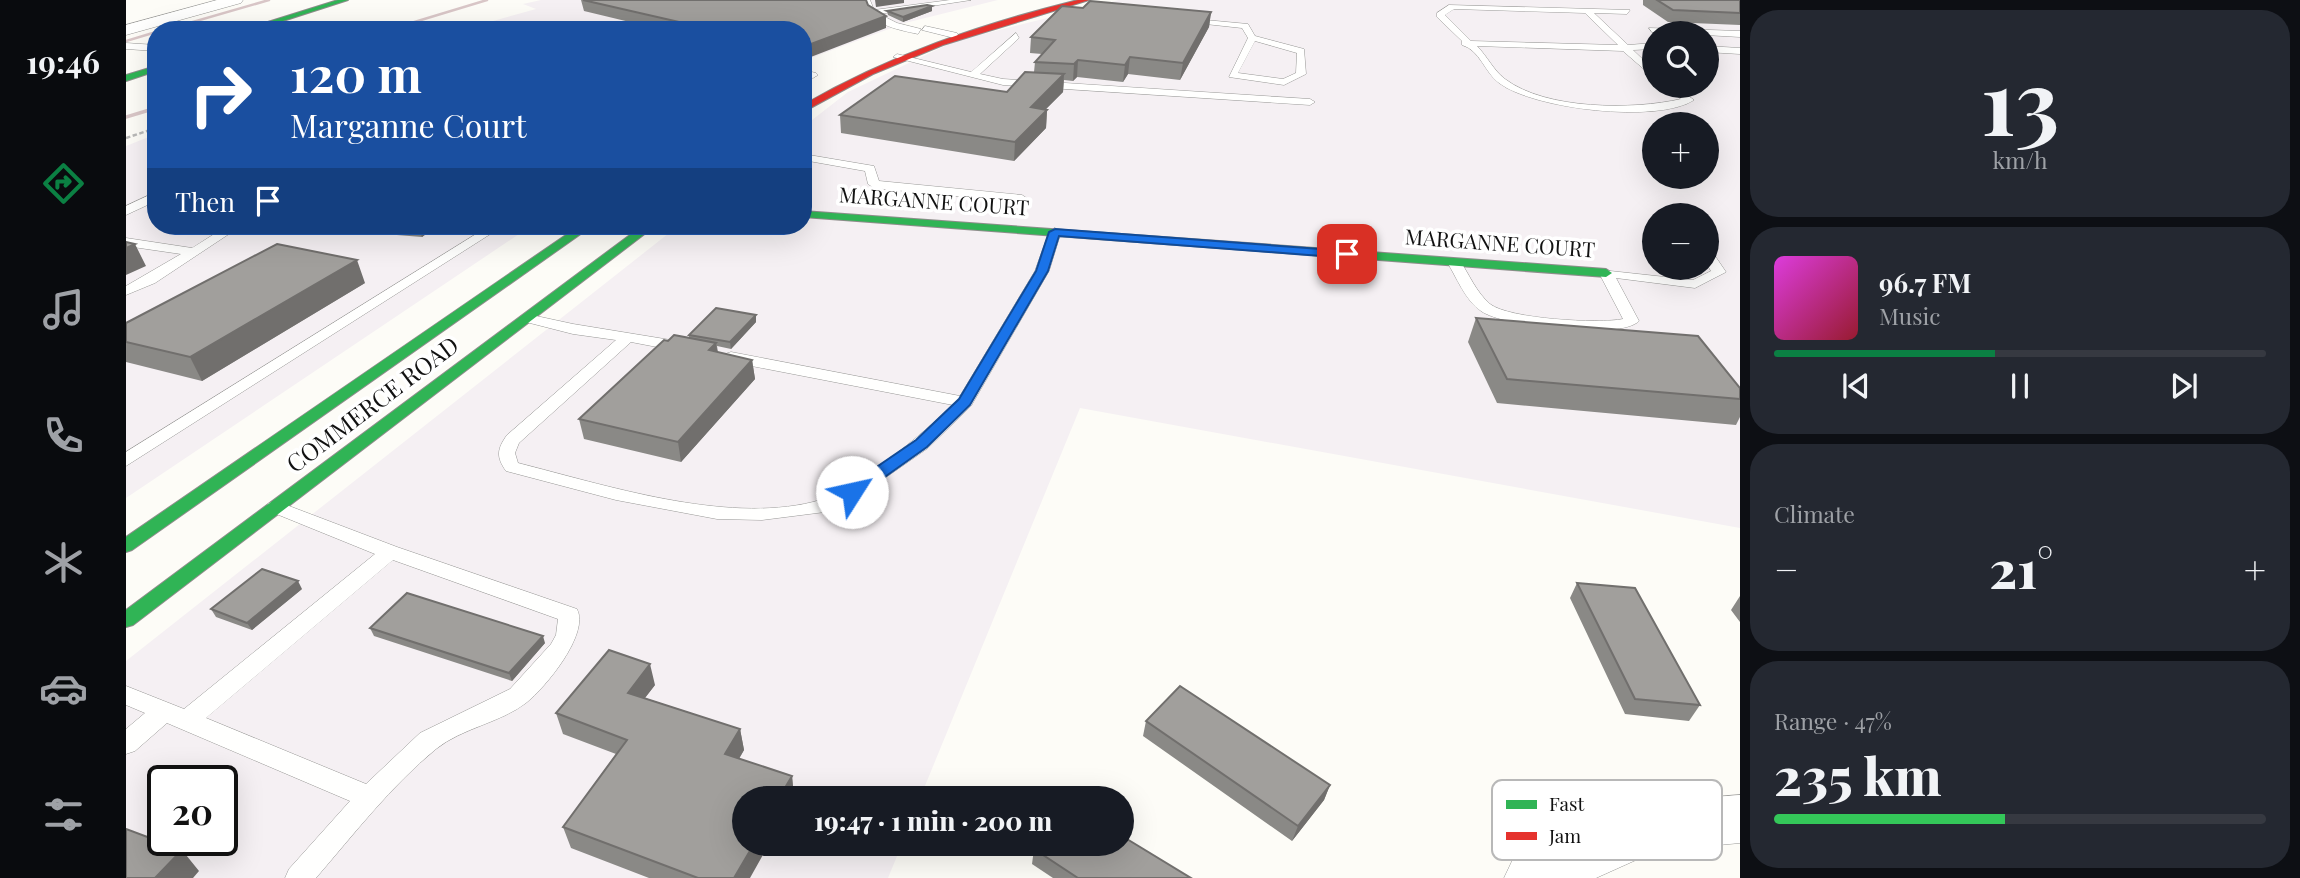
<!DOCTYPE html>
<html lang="en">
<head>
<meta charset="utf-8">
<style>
	body { margin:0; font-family:"Playfair Display",serif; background:#242831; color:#f1f3f6; height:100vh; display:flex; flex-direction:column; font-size:26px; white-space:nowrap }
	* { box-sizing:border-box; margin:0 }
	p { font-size:23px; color:#9ea1a6 }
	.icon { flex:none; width:38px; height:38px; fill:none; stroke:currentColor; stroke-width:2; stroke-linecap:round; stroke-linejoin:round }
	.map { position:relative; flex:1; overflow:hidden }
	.drawer { display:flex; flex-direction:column; gap:10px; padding:10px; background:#0d0f14; width:560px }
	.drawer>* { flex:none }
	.guide { position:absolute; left:21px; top:21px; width:665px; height:214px; border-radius:28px; box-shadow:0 7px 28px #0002; background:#1a4fa0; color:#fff; overflow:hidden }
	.controls { position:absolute; left:1516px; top:21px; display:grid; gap:14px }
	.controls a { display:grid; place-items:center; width:77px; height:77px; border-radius:50%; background:#171b24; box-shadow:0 7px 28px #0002; font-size:35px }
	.speed { position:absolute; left:21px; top:765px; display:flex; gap:14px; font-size:35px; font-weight:700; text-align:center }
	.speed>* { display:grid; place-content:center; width:91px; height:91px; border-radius:50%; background:#171b24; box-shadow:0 7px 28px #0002; line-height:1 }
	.speed .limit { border:4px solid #111; border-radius:10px; background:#fff; color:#111 }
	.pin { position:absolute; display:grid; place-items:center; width:60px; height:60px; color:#fff; margin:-30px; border-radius:14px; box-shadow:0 4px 10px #0006 }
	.me { position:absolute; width:77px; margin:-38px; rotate:55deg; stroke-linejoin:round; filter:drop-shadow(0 0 5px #0008) }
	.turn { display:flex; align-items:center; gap:24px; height:147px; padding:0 28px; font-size:32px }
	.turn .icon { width:91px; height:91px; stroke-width:2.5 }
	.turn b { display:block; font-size:49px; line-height:60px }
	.then { display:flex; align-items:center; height:66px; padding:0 28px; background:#0003; gap:14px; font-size:26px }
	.big { font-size:52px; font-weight:800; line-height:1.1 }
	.drawer .card { flex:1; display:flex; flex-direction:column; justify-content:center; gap:10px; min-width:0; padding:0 24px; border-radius:28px; background:#242831 }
	.drawer .dial { align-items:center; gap:0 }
	.dial b { font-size:91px; line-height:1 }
	.song { display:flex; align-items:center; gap:21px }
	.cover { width:84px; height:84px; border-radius:10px; background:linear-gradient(135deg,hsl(300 70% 55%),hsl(350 70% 35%)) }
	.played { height:7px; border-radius:4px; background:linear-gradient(90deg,#0b8043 45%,#363941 45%) }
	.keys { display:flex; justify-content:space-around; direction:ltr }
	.heat { display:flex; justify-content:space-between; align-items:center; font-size:38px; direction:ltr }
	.charge { height:10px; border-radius:5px; background:linear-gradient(90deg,#34c759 47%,#363941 0) }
	.trip { position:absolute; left:606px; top:786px; width:402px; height:70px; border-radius:35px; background:#171b24; box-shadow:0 7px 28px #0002; font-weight:800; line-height:70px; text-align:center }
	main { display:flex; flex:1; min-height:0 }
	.menu { display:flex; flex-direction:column; width:126px; justify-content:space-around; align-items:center; background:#090b0e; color:#9ea1a6 }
	.menu .icon { width:49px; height:49px }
	.menu .active { color:#0b8043 }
	.menu b { font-size:32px; color:#f1f3f6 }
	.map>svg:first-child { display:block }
	.industrial { fill:#f5f0f3; fill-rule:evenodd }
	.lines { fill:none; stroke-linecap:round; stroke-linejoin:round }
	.lane-casing { stroke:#979795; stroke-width:1 }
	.street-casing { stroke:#979795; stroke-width:1 }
	.fast-casing { stroke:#8e8d8b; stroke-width:2 }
	.jam-casing { stroke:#8e8d8b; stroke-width:2 }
	.path { stroke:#b9b9b8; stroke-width:2.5; stroke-dasharray:4.5 2.5; stroke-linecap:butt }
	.lane { fill:#fffffe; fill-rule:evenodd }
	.street { fill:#fffffe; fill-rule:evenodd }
	.fast { fill:#30b455; fill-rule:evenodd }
	.jam { fill:#e5322d; fill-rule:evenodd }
	.rail-far1 { stroke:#d9c6c7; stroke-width:2.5 }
	.rail { stroke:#d9c6c7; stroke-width:3.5 }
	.wall { fill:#8a8986 }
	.shaded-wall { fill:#716f6d }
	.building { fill:#a19f9c; stroke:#716f6d; stroke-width:2 }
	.route { fill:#1a73e8; stroke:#114b97; stroke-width:2 }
	.labels { text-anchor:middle; stroke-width:7; stroke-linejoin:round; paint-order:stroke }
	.far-street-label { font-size:21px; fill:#111; stroke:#fff }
	.street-label { font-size:24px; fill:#111; stroke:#fff }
	.key { fill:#fff; stroke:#b8b8b8; stroke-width:2 }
	.key-label { font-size:19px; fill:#111 }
</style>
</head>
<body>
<main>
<nav class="menu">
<b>19:46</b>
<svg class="icon active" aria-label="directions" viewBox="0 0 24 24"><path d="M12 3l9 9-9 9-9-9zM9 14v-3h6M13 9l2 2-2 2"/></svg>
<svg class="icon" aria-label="music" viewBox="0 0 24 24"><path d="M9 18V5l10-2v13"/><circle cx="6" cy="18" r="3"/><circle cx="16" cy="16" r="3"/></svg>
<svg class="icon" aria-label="phone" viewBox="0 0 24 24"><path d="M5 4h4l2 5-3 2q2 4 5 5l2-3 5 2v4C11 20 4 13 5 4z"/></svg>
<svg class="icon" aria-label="climate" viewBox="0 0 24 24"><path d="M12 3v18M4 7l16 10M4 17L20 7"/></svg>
<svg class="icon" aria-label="car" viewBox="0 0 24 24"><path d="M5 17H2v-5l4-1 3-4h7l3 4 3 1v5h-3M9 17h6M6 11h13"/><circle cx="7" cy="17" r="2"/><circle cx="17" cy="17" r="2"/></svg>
<svg class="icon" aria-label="filters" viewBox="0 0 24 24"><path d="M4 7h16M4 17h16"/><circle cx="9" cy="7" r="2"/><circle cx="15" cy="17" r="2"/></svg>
</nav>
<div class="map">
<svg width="1614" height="878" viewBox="0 0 1614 878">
	<rect width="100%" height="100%" fill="#fdfcf7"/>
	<path class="industrial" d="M415,0H872L779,23L677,61V30H335L410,9L397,4Z
		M993,0H1614V528L954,408L794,798H618V844H776L762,878H0V661L552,226H677V127L722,92L829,41ZM1528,33H1580V86H1528ZM1528,124H1580V177H1528ZM1528,215H1580V268H1528ZM37,780H96V840H37Z
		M30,134V226H405L0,498V146Z"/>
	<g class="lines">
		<defs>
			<path id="lane" d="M736,0H744L748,10L824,0H845L753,14L771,23L795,29L792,34C769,29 744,25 736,0Z
				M1323,5L1504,10L1501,14L1468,13L1502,45L1528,43V49L1507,50L1528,70V78L1497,51L1351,46C1361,56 1368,71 1379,79C1420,110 1507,110 1555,99L1537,86H1548L1568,100C1532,124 1407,109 1373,83C1359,73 1354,50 1336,45V41L1311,17V13ZM1328,9L1459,13L1492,45L1345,41L1319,15Z
				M1058,18L1122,24L1129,36L1178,49L1180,74L1158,85L1103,77L1122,38L1116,28L1061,22ZM1129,41L1171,53L1170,73L1157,79L1112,73Z
				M799,26L831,33L832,35L828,38L796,30Z
				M1523,28L1614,31V37L1526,32Z
				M890,33L893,38L854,74L877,79L1184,99L1189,102L1184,105L877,85L767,57L771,54L845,72Z
				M0,43L30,45V51L0,49Z
				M1580,46L1614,48V54L1580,52Z
				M677,70L690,73L692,75L687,78L677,76Z
				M677,154L748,166L753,181L896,195L902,199L896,203L748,188L742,184L739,171L677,160Z
				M30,192V201L0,215V206Z
				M101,226H115L29,283L0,295V286L55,254L0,246V238L66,248Z
				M363,226H377L0,466V452Z
				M929,228L935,232L923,271L845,406L802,448L733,496L699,512L636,520L591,519L490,500L380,471C370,457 371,449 381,435L490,340L447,334L396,321L394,318L401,314L447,324L557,342L565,347L557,352L505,342L393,443L389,453L392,463C479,485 599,524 687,502C729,492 795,435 827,405L605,362L599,360L597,357L599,354L605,352L834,396L909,271L923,232Z
				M1580,249L1585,250L1600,272L1569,288L1490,278L1513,321C1495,340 1377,327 1355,311C1339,300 1331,278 1321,262L1323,259H1333C1343,274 1350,292 1364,304C1383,319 1473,324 1497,319L1473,273L1475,270L1567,280L1585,271L1580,263Z
				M150,501L271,547L451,609C464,634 419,688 400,703C374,723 336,728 310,749C265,786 228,834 190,878H159L163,869L224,801L41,723L9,751L0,754V729L19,713L0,705V686L58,709L249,554L143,511L140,507L143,503ZM267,560L432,619L430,635L425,644L384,689L294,733L240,784L80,718Z"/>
			<path id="street" d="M91,0H117L115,3L0,35V25Z
				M1614,795V843L1530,851L1470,878H1378L1387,859L1526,802Z"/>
			<path id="fast" d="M212,0H222L129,30H116Z
				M30,66V71L0,81V75Z
				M677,211L1480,269L1486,273L1480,277L677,217Z
				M453,226H466L6,550L0,552V537Z
				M516,226H529L7,625L0,627V610Z"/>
			<path id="jam" d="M952,0H963L817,45L747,74L677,112V105C764,55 855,24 952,0Z"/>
		</defs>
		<use href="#lane" class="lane-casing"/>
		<use href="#street" class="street-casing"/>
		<use href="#fast" class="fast-casing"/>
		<use href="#jam" class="jam-casing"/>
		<path class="path" d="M0,138L30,128"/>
		<use href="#lane" class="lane"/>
		<use href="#street" class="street"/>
		<use href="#fast" class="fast"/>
		<use href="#jam" class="jam"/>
		<path class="rail-far1" d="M39,30L143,0
			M262,30L361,0
			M0,41L30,32"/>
		<path class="rail" d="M0,117L30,108"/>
	</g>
	<path class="wall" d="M455,0L742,5L760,16V28L677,30H537L458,11Z
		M1517,0H1614V25L1542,22L1517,5Z
		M957,8L1085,12L1083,27L1054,80L1002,74L997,82L951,77L947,81L938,80L937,92L920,109L921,110L920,128L888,161L715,133L714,115L881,92L908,72L909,62L916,54L904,53L905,37Z
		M761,11H806L777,22L762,15Z
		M231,226H311L296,237L233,232Z
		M239,283L76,381L0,362V323Z
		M630,315V322L605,349L591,346L592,352L626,360L629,379L555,462L458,439L453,419L563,338V335Z
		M1350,318L1614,388V417L1610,425L1371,403L1342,342Z
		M1451,583L1574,705L1563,721L1499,714L1444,598Z
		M176,589L126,630L90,617L85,609Z
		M1614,596V622L1605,610Z
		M244,628L419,643L386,681L248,636Z
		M529,685L519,698L614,729L618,750L613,759L666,776L668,798H618L624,878H523L445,848L437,827L490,754L437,734L430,713Z
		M1020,721L1204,785L1198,800L1166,841L1017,736Z
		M908,849L1065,878H927L906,864Z"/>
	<path class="shaded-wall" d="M749,0H778V3L750,7Z
		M806,6V11L777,22V17Z
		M1085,12L1083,27L1054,80L1057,63Z
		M760,16V28L677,60V47Z
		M1004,57L1002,74L997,82L999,65Z
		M952,60L951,77L947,81L948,64Z
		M938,74L937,92L904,125L905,107Z
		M921,110L920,128L888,161L889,142Z
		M292,226H311L296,237Z
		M9,244L20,266L0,275V248Z
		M231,260L239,283L76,381L64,357Z
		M630,315V322L605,349L604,342Z
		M590,343L593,362L583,350Z
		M626,360L629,379L555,462L552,442Z
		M172,581L176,589L126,630L121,623Z
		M417,636L419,643L386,681L383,673Z
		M524,664L529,685L507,713L502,693Z
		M614,729L618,750L603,775L599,754Z
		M666,776L668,798H653Z
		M1204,785L1198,800L1166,841L1172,826Z
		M628,844H643L624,878H608Z
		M56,850L73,871L67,878H29Z"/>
	<path class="building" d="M457,0H740L742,5L760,16L677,47V30H588Z
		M1531,0H1614V13L1547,10Z
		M964,1L1085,12L1057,63L1004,57L999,65L952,60L948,64L909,62L929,40L905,37L936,6L957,8Z
		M801,5L806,6L777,17L761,11Z
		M899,72L938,74L905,107L921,110L889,142L714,115L769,76L881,92Z
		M0,242L9,244L0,248Z
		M151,244L231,260L64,357L0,342V323Z
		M590,308L630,315L604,342L563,335Z
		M1350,318L1572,336L1614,388V399L1381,379Z
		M548,335L590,343L583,350L626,360L552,442L453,419L538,340L542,341Z
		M136,569L172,581L121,623L85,609Z
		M1451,583L1509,588L1574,705L1509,699Z
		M281,593L417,636L383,673L244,628Z
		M483,650L524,664L502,693L614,729L599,754L666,776L653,798H618V844H628L608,878H572L437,827L501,740L430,713Z
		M1054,686L1204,785L1172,826L1020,721Z
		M0,829L56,850L29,878H0Z
		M996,836L1065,878H952L908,849L912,844H996Z"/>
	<path class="route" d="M929,229L1221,251L1227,254L1221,258L933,236L922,271L844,405L801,447L732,496H720L718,492L720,488L790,440L833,399L910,271L923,232Z"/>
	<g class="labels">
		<g class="far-street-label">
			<text transform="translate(808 202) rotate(4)" y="7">MARGANNE COURT</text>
			<text transform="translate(1374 244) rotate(4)" y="7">MARGANNE COURT</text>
		</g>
		<g class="street-label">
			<text transform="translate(247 405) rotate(-37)" y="8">COMMERCE ROAD</text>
		</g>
	</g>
	<rect x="1366" y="780" width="230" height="80" rx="10" class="key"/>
	<rect x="1380" y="800" width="31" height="9" fill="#30b455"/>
	<rect x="1380" y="832" width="31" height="8" fill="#e5322d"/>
	<g class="key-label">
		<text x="1423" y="811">Fast</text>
		<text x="1423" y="843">Jam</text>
	</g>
</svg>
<div class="controls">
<a><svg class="icon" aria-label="search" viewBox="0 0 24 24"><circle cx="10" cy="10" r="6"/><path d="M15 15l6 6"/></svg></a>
<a>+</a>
<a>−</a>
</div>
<div class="speed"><div class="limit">20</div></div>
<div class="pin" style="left:1221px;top:254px;background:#d93025"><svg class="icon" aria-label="arrive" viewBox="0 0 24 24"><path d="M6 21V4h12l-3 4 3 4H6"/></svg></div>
<svg class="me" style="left:726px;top:492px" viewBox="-20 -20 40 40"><circle r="19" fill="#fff"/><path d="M0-13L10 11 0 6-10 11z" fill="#1a73e8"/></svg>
<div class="trip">19:47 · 1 min · 200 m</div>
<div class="guide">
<div class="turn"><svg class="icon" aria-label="right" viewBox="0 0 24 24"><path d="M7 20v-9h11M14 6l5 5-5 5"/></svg><div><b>120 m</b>Marganne Court</div></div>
<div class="then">Then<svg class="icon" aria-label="arrive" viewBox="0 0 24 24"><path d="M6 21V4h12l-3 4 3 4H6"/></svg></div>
</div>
</div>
<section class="drawer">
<div class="card dial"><b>13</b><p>km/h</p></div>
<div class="card">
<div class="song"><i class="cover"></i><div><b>96.7 FM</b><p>Music</p></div></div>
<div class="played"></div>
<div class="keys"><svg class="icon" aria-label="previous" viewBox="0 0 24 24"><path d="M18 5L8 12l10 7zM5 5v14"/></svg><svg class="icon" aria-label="pause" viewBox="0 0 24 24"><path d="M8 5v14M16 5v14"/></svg><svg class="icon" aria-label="next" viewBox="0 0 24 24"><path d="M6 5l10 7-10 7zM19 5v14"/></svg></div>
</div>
<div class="card"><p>Climate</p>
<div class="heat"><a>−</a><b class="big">21°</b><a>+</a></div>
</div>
<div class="card"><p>Range · 47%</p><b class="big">235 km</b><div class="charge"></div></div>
</section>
</main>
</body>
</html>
